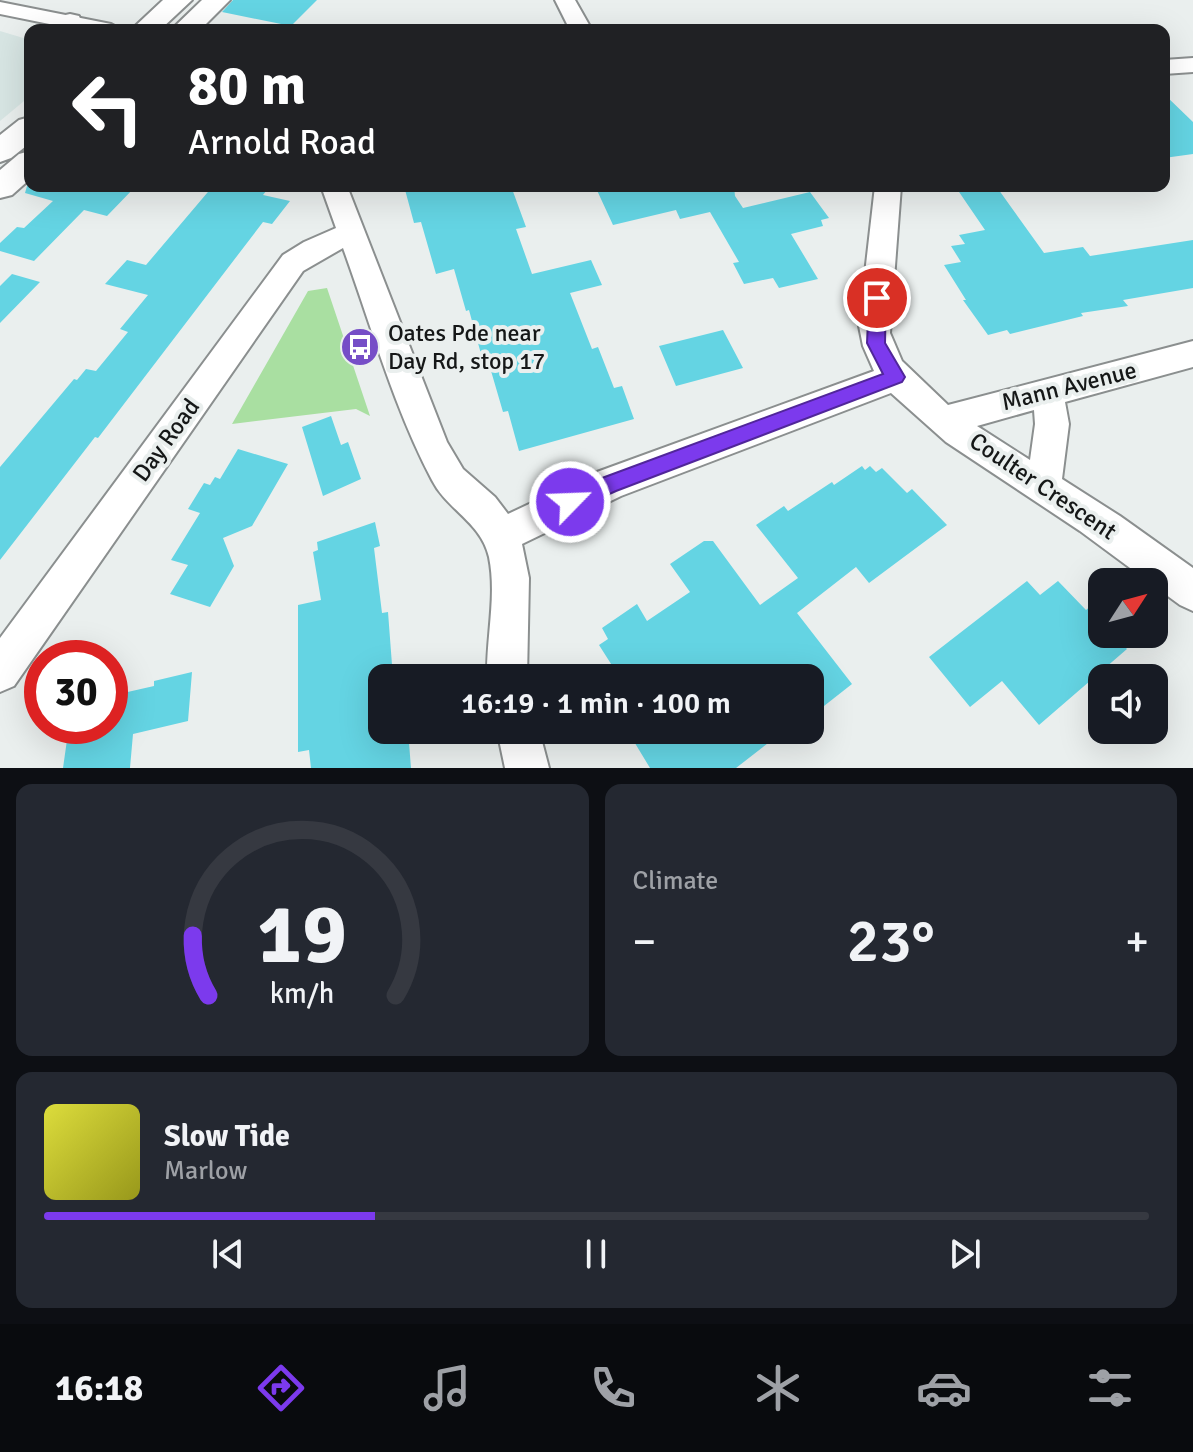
<!DOCTYPE html>
<html lang="en">
<head>
<meta charset="utf-8">
<style>
	body { margin:0; font-family:Signika,sans-serif; background:#242831; color:#f1f3f6; height:100vh; display:flex; flex-direction:column; font-size:30px; white-space:nowrap }
	* { box-sizing:border-box; margin:0 }
	p { font-size:26px; color:#9ea1a6 }
	.icon { flex:none; width:44px; height:44px; fill:none; stroke:currentColor; stroke-width:2; stroke-linecap:round; stroke-linejoin:round }
	.map { position:relative; height:768px; overflow:hidden }
	.details { display:flex; flex-direction:column; gap:16px; padding:16px; background:#0d0f14; flex:1 }
	.details>* { flex:none }
	.hud { position:absolute; left:24px; top:24px; width:1146px; height:168px; border-radius:16px; box-shadow:0 8px 32px #0002; background:#202124; color:#fff; overflow:hidden }
	.needle { width:52px; rotate:54deg }
	.fabs { position:absolute; left:1088px; top:568px; display:grid; gap:16px }
	.fabs a { display:grid; place-items:center; width:80px; height:80px; border-radius:16px; background:#171b24; box-shadow:0 8px 32px #0002; font-size:40px }
	.speed { position:absolute; left:24px; top:640px; display:flex; gap:16px; font-size:40px; font-weight:700; text-align:center }
	.speed>* { display:grid; place-content:center; width:104px; height:104px; border-radius:50%; background:#171b24; box-shadow:0 8px 32px #0002; line-height:1 }
	.speed .limit { border:12px solid #d22; background:#fff; color:#111 }
	.pin { position:absolute; display:grid; place-items:center; width:68px; height:68px; color:#fff; margin:-34px; border:4px solid #fff; border-radius:50%; box-shadow:0 2px 8px #0007 }
	.me { position:absolute; width:88px; margin:-44px; rotate:66deg; stroke-linejoin:round; filter:drop-shadow(0 0 6px #0008) }
	.turn { display:flex; align-items:center; gap:28px; height:168px; padding:0 32px; font-size:36px }
	.turn .icon { width:104px; height:104px; stroke-width:2.5 }
	.turn b { display:block; font-size:56px; line-height:68px }
	.big { font-size:60px; font-weight:600; line-height:1.1 }
	.details .widget { flex:1; display:flex; flex-direction:column; justify-content:center; gap:12px; min-width:0; padding:0 28px; border-radius:16px; background:#242831 }
	.details .dial { align-items:center; gap:0 }
	.dial svg { height:208px; overflow:visible; fill:none; stroke:#363941; stroke-width:7; stroke-linecap:round; text-anchor:middle }
	.dial text { fill:#f1f3f6; stroke:none }
	.song { display:flex; align-items:center; gap:24px }
	.cover { width:96px; height:96px; border-radius:12px; background:linear-gradient(135deg,hsl(60 70% 55%),hsl(60 70% 35%)) }
	.played { height:8px; border-radius:4px; background:linear-gradient(90deg,#7c3aed 30%,#363941 30%) }
	.keys { display:flex; justify-content:space-around; direction:ltr }
	.heat { display:flex; justify-content:space-between; align-items:center; font-size:44px; direction:ltr }
	.details .tiles { flex:1; display:grid; gap:16px; grid-template-columns:1fr 1fr }
	.widget:last-child { grid-column:span 2 }
	.trip { position:absolute; left:368px; top:664px; width:456px; height:80px; border-radius:16px; background:#171b24; box-shadow:0 8px 32px #0002; font-weight:600; line-height:80px; text-align:center }
	.tabs { display:flex; height:128px; justify-content:space-around; align-items:center; background:#090b0e; color:#9ea1a6 }
	.tabs .icon { width:56px; height:56px }
	.tabs .on { color:#7c3aed }
	.tabs b { font-size:36px; color:#f1f3f6 }
	.map>svg:first-child { display:block }
	.built { fill:#d7e5e3 }
	.green { fill:#a9dfa1 }
	.building { fill:#64d4e3 }
	.lines { fill:none; stroke-linecap:round; stroke-linejoin:round }
	.minor-casing { stroke:#8b8f8f; stroke-width:4 }
	.major-casing { stroke:#8b8f8f; stroke-width:4 }
	.minor { fill:#fff; fill-rule:evenodd }
	.major { fill:#fff; fill-rule:evenodd }
	.route { fill:#7c3aed; stroke:#51269a; stroke-width:2 }
	.labels { text-anchor:middle; stroke-width:8; stroke-linejoin:round; paint-order:stroke }
	.poi-label { font-size:24px; fill:#151717; stroke:#eaefee; text-anchor:start }
	.street-label { font-size:24px; fill:#151717; stroke:#eaefee }
</style>
</head>
<body>
<div class="map">
<svg width="1193" height="768" viewBox="0 0 1193 768">
	<rect width="100%" height="100%" fill="#eaefee"/>
	<path class="built" d="M0,31L30,40V96L0,121Z"/>
	<path class="green" d="M327,288L370,416L356,409L232,424L308,291Z"/>
	<path class="building" d="M233,0H317L291,26L222,12Z
		M1164,94L1193,122V154L1164,158Z
		M27,186H136L107,216L84,210L34,261L0,251V243L17,227L24,228L53,201L25,193Z
		M213,186H270L263,195L290,201L272,224L263,222L98,438L95,437L0,560V467L74,379L77,380L86,369L96,371L128,332L120,329L148,295L105,284L127,260L146,265Z
		M404,186H511L526,227L516,229L532,274L591,260L602,285L570,293L592,349L598,347L614,388L622,386L634,419L519,451L508,411L503,412L489,364L484,365L469,310L466,311L454,269L436,274L421,222L414,223Z
		M595,186H734L735,196L743,208L810,192L829,218L821,220L823,226L791,234L818,279L779,288L773,278L744,284L733,263L739,262L710,212L680,219L676,210L613,225Z
		M978,186H996L1044,253L1083,247L1090,256L1193,240V288L1123,300L1128,306L1081,313L1083,316L1010,334L1007,330L988,335L963,300H966L944,265L961,262L951,246L965,244L959,235L985,230L957,189Z
		M12,274L40,282L0,323V286Z
		M723,330L743,368L676,386L659,346Z
		M331,416L341,445L348,442L361,479L323,496L302,427Z
		M238,449L288,464L252,526L223,538L234,566L210,607L170,594L188,565L171,560L200,513L188,509L204,483L210,485L215,477L220,479Z
		M862,466L865,470L870,466L876,472L882,468L907,493L912,489L947,525L869,583L856,567L797,613L852,684L810,717V678H620L599,645L608,639L602,628L637,604L647,621L690,592L670,564L704,541H713L760,605L798,578L756,525L784,506L788,511L832,482L834,485Z
		M375,522L380,546L374,548L382,613L388,612L393,678H382V730H408L411,768H311L309,750L298,752V605L321,600L313,552L318,550L317,542Z
		M1027,581L1040,595L1058,581L1086,610L1102,597V634H1113L1127,649L1039,725L1002,681L970,707L929,657Z
		M192,672L188,721L133,734L130,768H63L69,726H110V696L154,686V681Z
		M627,730H785L736,768H650Z"/>
	<g class="lines">
		<defs>
			<path id="minor" d="M555,0H575L592,30H570Z
				M0,2L111,24L122,30H79L0,14Z
				M1193,58V72L1164,74V60Z
				M321,186H347L447,442L463,469L495,497L508,514L597,472L874,371L863,346L859,326L875,186H901L890,333L902,361L948,405L1193,341V367L1065,402L1069,424L1062,479L1120,516L1193,568V611L1180,605L1154,586V582H1149L1080,531L946,442L891,393L621,496L522,544L529,578L527,678H487C486,638 497,596 489,557C481,522 447,510 432,480C394,408 371,325 343,248L303,271L14,686L0,692V638L283,255L304,242L336,228ZM1034,410L1035,424L1030,460L977,426Z
				M497,730H539L549,768H505Z"/>
			<path id="major" d="M163,0H192L160,30H131Z
				M202,0H230L200,30H171Z
				M70,14L79,16L84,30H58L57,22L61,16Z
				M30,117V143L11,158L0,162V135L19,120Z
				M30,151V179L12,195L0,198V170L19,154Z"/>
		</defs>
		<use href="#minor" class="minor-casing"/>
		<use href="#major" class="major-casing"/>
		<use href="#minor" class="minor"/>
		<use href="#major" class="major"/>
	</g>
	<path class="route" d="M877,291L886,298L885,343L905,377L902,382L616,491L570,512L563,509L560,502L563,495L602,478L883,374L867,343L869,298Z"/>
	<defs>
		<symbol id="bus-disc" viewBox="-11 -11 22 22"><circle r="9.5" fill="#764ec7" stroke="#eaefee"/><path d="M-5-6H5V4H4V6H2V4H-2V6H-4V4H-5ZM-3.5-4V0h7V-4ZM-3.5 1.2v1.5H-2V1.2ZM2 1.2v1.5H3.5V1.2Z" fill="#fff"/></symbol>
	</defs>
	<g fill-rule="evenodd">
		<use href="#bus-disc" x="338" y="325" width="44" height="44"/>
	</g>
	<g class="labels">
		<g class="poi-label">
			<text x="388" y="341">Oates Pde near<tspan x="388" dy="28">Day Rd, stop 17</tspan></text>
		</g>
		<g class="street-label">
			<text transform="translate(1069 386) rotate(-14)" y="8">Mann Avenue</text>
			<text transform="translate(166 440) rotate(-54)" y="8">Day Road</text>
			<text transform="translate(1043 486) rotate(34)" y="8">Coulter Crescent</text>
		</g>
	</g>
</svg>
<div class="fabs">
<a><svg class="needle" viewBox="-14 -14 28 28"><path d="M0-13l5 13h-10z" fill="#e53935"/><path d="M0 13l5-13h-10z" fill="#9ea1a6"/></svg></a>
<a><svg class="icon" aria-label="sound" viewBox="0 0 24 24"><path d="M4 9h4l5-4v14l-5-4H4zM17 9q2 3 0 6"/></svg></a>
</div>
<div class="speed"><div class="limit">30</div></div>
<div class="pin" style="left:877px;top:298px;background:#d93025"><svg class="icon" aria-label="arrive" viewBox="0 0 24 24"><path d="M6 21V4h12l-3 4 3 4H6"/></svg></div>
<svg class="me" style="left:570px;top:502px" viewBox="-20 -20 40 40"><circle r="17" fill="#7c3aed" stroke="#fff" stroke-width="3"/><path d="M0-11L8 9 0 5-8 9z" fill="#fff"/></svg>
<div class="trip">16:19 · 1 min · 100 m</div>
<div class="hud">
<div class="turn"><svg class="icon" aria-label="left" viewBox="0 0 24 24"><path d="M17 20v-9H6M10 6l-5 5 5 5"/></svg><div><b>80 m</b>Arnold Road</div></div>
</div>
</div>
<section class="details">
<div class="tiles">
<div class="widget dial"><svg viewBox="0 0 100 80">
<path d="M14 69A42 42 0 1 1 86 69"/>
<path d="M14 69A42 42 0 0 1 8 46" stroke="#7c3aed"/>
<text x="50" y="56" font-size="32" font-weight="700">19</text>
<text x="50" y="72" font-size="11">km/h</text>
</svg></div>
<div class="widget"><p>Climate</p>
<div class="heat"><a>−</a><b class="big">23°</b><a>+</a></div>
</div>
<div class="widget">
<div class="song"><i class="cover"></i><div><b>Slow Tide</b><p>Marlow</p></div></div>
<div class="played"></div>
<div class="keys"><svg class="icon" aria-label="previous" viewBox="0 0 24 24"><path d="M18 5L8 12l10 7zM5 5v14"/></svg><svg class="icon" aria-label="pause" viewBox="0 0 24 24"><path d="M8 5v14M16 5v14"/></svg><svg class="icon" aria-label="next" viewBox="0 0 24 24"><path d="M6 5l10 7-10 7zM19 5v14"/></svg></div>
</div>
</div>
</section>
<nav class="tabs">
<b>16:18</b>
<svg class="icon on" aria-label="directions" viewBox="0 0 24 24"><path d="M12 3l9 9-9 9-9-9zM9 14v-3h6M13 9l2 2-2 2"/></svg>
<svg class="icon" aria-label="music" viewBox="0 0 24 24"><path d="M9 18V5l10-2v13"/><circle cx="6" cy="18" r="3"/><circle cx="16" cy="16" r="3"/></svg>
<svg class="icon" aria-label="phone" viewBox="0 0 24 24"><path d="M5 4h4l2 5-3 2q2 4 5 5l2-3 5 2v4C11 20 4 13 5 4z"/></svg>
<svg class="icon" aria-label="climate" viewBox="0 0 24 24"><path d="M12 3v18M4 7l16 10M4 17L20 7"/></svg>
<svg class="icon" aria-label="car" viewBox="0 0 24 24"><path d="M5 17H2v-5l4-1 3-4h7l3 4 3 1v5h-3M9 17h6M6 11h13"/><circle cx="7" cy="17" r="2"/><circle cx="17" cy="17" r="2"/></svg>
<svg class="icon" aria-label="filters" viewBox="0 0 24 24"><path d="M4 7h16M4 17h16"/><circle cx="9" cy="7" r="2"/><circle cx="15" cy="17" r="2"/></svg>
</nav>
</body>
</html>
